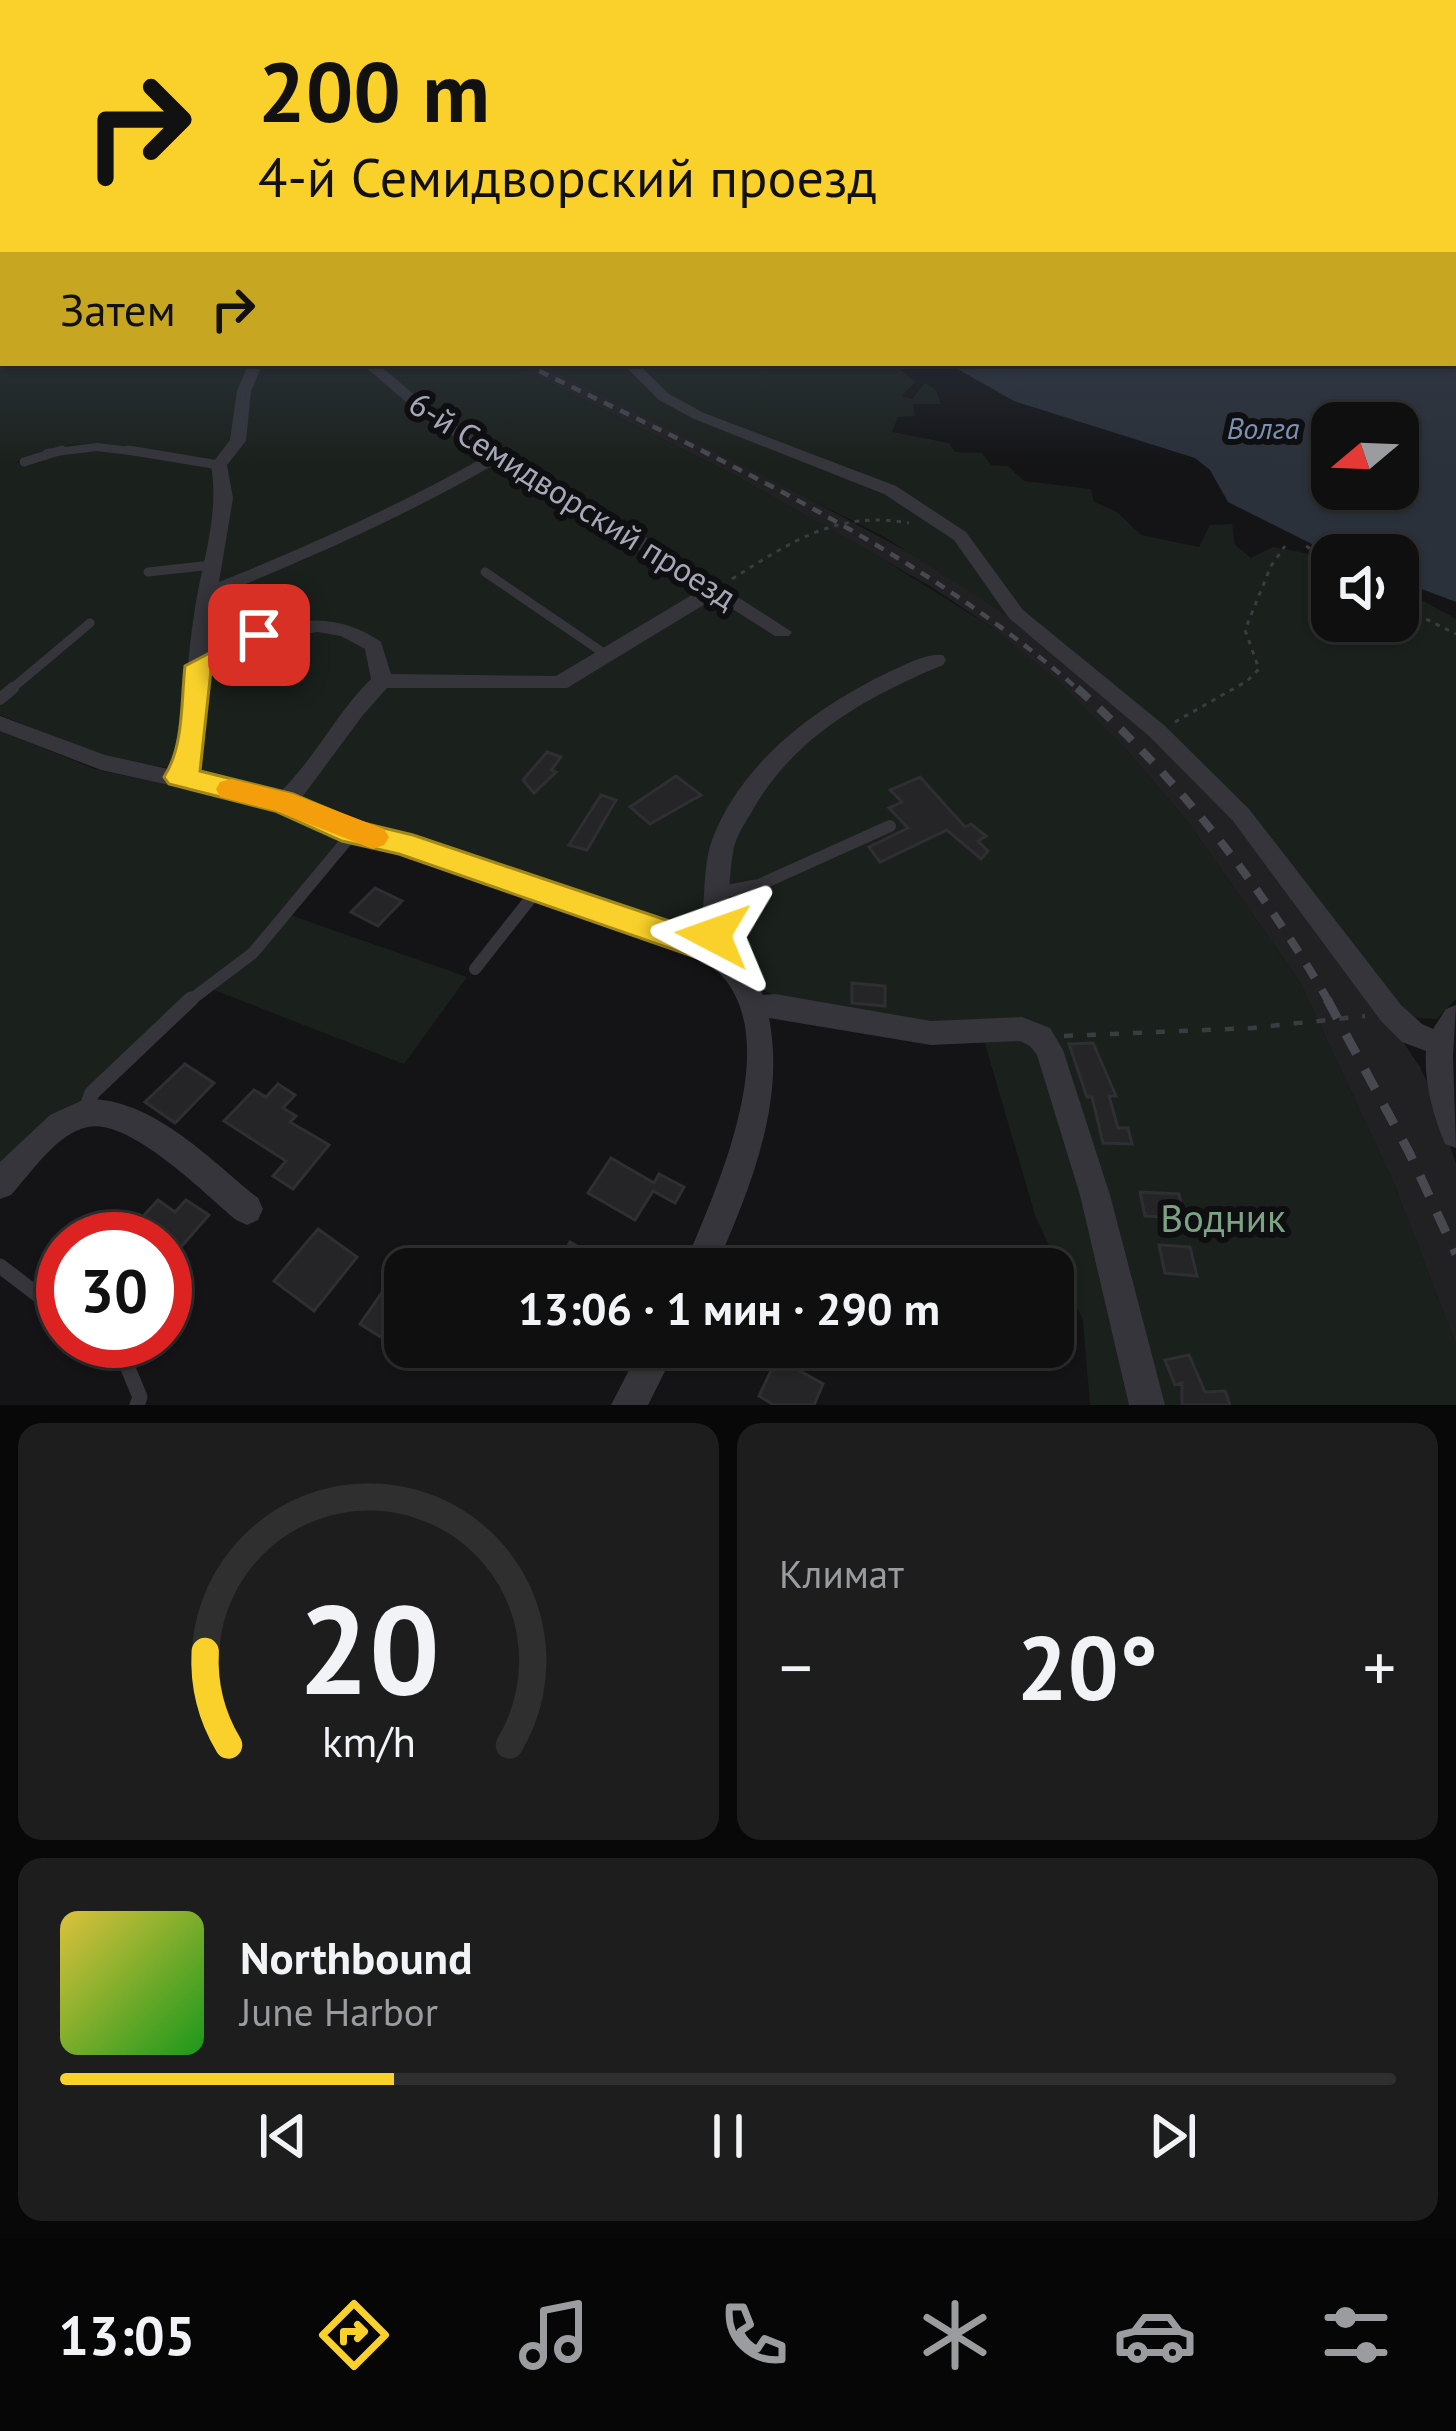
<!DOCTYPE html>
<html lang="ru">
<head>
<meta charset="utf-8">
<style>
	body { margin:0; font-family:"PT Sans",sans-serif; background:#1d1d1e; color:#f1f3f6; height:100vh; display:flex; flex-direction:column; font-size:45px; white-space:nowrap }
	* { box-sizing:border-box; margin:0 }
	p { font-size:39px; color:#9b9c9f }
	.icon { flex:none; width:66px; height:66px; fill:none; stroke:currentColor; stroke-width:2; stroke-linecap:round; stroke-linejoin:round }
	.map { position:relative; height:1405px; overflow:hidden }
	.panel { display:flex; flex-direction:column; gap:18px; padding:18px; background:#080809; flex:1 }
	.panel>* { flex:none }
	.banner { position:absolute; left:0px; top:0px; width:1458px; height:366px; box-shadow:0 3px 9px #0004,0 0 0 3px #2f2f30; background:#f9d12a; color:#111; overflow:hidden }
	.needle { width:78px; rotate:251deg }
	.tools { position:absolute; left:1311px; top:402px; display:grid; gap:24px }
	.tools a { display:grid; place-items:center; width:108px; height:108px; border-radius:24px; background:#0f0f10; box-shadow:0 3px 9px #0004,0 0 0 3px #2f2f30; font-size:60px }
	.speed { position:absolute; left:36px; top:1212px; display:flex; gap:24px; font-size:60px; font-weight:700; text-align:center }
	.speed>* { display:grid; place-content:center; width:156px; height:156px; border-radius:50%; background:#0f0f10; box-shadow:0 3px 9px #0004,0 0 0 3px #2f2f30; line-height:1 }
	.speed .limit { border:18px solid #d22; background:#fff; color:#111 }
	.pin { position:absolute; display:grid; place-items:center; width:102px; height:102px; color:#fff; margin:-51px; border-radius:24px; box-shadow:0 6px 18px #0006 }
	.me { position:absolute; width:132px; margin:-66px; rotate:274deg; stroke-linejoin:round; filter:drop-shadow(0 0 9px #0008) }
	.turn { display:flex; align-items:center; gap:42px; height:252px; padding:0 60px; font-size:54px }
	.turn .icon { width:156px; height:156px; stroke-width:2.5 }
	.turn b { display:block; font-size:84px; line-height:102px }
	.then { display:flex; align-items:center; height:114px; padding:0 60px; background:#0003; gap:24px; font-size:45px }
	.big { font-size:90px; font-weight:700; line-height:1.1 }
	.panel .tile { flex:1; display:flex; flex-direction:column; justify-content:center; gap:18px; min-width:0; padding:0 42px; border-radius:24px; background:#1d1d1e }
	.panel .dial { align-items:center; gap:0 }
	.dial svg { height:312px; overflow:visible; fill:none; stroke:#2f2f30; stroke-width:7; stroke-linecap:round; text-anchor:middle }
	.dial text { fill:#f1f3f6; stroke:none }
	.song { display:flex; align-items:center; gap:36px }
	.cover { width:144px; height:144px; border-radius:18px; background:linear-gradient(135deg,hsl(50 70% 55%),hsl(120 70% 35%)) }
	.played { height:12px; border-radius:6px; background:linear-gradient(90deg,#f9d12a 25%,#2f2f30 25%) }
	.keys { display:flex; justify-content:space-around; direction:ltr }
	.heat { display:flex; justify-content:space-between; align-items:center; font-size:66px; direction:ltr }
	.panel .tiles { flex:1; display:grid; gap:18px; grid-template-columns:1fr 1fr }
	.tile:last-child { grid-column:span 2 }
	.trip { position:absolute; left:384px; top:1248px; width:690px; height:120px; border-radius:24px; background:#0f0f10; box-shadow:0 3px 9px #0004,0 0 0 3px #2f2f30; font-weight:700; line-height:120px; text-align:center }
	.tabs { display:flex; height:192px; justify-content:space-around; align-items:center; background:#060606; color:#9b9c9f }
	.tabs .icon { width:84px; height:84px }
	.tabs .on { color:#f9d12a }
	.tabs b { font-size:54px; color:#f1f3f6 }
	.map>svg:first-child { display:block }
	.built { fill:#212023 }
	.green { fill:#1a211c }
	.water { fill:#2a313a; fill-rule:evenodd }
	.building { fill:#252427; stroke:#2f2e32; stroke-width:3 }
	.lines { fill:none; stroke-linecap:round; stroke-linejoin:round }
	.path-far1 { stroke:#3b3c42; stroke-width:3; stroke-dasharray:4.5 6; stroke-linecap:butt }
	.path { stroke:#3b3c42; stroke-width:4.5; stroke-dasharray:9 14; stroke-linecap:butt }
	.service-far3 { stroke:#35353b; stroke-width:8 }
	.service-far2 { stroke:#35353b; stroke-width:9 }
	.service-far1 { stroke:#35353b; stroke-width:12 }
	.service { stroke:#35353b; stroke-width:15 }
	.minor { fill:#35353b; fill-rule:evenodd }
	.rail-far2 { stroke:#484950; stroke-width:4.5; stroke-dasharray:10 8; stroke-linecap:butt }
	.rail-far1 { stroke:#484950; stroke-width:8; stroke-dasharray:16 14; stroke-linecap:butt }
	.rail { stroke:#484950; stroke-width:9; stroke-dasharray:22 18; stroke-linecap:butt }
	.route { fill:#f9d12a; stroke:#a2881b; stroke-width:3 }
	.slow { fill:#f59e0b }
	.labels { text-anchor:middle; stroke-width:12; stroke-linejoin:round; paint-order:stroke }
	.far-water-label { font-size:30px; font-style:italic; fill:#7b91b3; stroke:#0f0f11 }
	.street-label { font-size:33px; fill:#a5a8b7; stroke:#0f0f11 }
	.near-park-label { font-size:39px; fill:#7ca384; stroke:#0f0f11 }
</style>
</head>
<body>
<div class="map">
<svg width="1456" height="1405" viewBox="0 0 1456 1405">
	<rect width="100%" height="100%" fill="#141416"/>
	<path class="built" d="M509,363H538L554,371L748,466L943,571L1009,617L1152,734L1228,812L1393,1027L1420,1067L1436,1102L1456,1164V1345L1394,1184L1300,982L1188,822L1124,747L996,630L930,586L734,475Z"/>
	<path class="green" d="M0,268L3,363H253L235,440L215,461C137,464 96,422 16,462L25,465L87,445L215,468L216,526L177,769L108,758L0,715Z
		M259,363H362L486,458L426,495L216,588L230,497L227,465L247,391Z
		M372,363H509L734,475L865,548L996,630L1060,683L1124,747L1188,822L1300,982L1394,1184L1456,1345V1405H1090L1083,1320L1035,1215L984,1040L779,999L751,982L719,942L359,828L301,805L298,795L377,688L561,686L702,598L718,597L436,416Z
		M538,363H893L915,382L902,396L912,399L925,383L936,390L941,404H913L915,416L898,417L892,432L949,443L955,452L982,453L991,465L1008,466L1024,481L1091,489L1094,502L1117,512L1141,535L1199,547L1210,525L1232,524L1235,545L1251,558L1273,547L1305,553L1332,571V621H1398V587L1456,619V999L1437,1019L1416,1018L1390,1004L1243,808L1009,617L883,536Z
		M496,462L703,586L702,591L572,676H389L378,645L318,621L206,659L215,594Z
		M316,628L366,642L375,677L293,789L273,795L197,775L206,672C232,640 278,634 316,628Z
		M0,730L94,769L254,803L342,836L290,915L467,977L404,1064L209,988L96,1094L0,1171Z"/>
	<path class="water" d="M1456,268V602L1398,580V555H1339L1314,545L1228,502L1210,470L1195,458L1014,401L947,363H1455ZM1332,423H1398V489H1332Z"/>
	<path class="building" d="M547,752L561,757L551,770L556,772L534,793L523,780Z
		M676,776L701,795L650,824L630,807Z
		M920,777L965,827L971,824L986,836L978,841L988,851L981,859L947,830L880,862L869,847L908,828L889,808L902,802L890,790Z
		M601,795L616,800L587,850L569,845Z
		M375,888L402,901L378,926L351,912Z
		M852,983L885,986V1006L852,1003Z
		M1093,1043L1116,1096H1109L1118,1128H1128L1132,1144L1103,1143L1092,1097H1087L1069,1044Z
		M185,1064L214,1083L175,1123L145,1102Z
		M278,1084L295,1095L283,1108L296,1116L290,1122L329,1145L293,1189L273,1176L286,1161L224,1121L254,1090L266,1097Z
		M611,1158L654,1183L659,1174L684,1187L675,1203L653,1191L635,1220L588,1193Z
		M1140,1192L1179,1194L1184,1218L1145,1216Z
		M158,1200L175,1212L186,1200L209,1215L165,1265V1239H139L129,1232Z
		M318,1229L357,1257L314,1311L274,1281Z
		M570,1242L617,1269H554Z
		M1159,1245L1190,1247L1197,1276L1165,1273Z
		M390,1281L405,1291V1308L384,1339L360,1324Z
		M1189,1355L1205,1392L1225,1391L1230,1405H1182V1383L1175,1385L1165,1360Z
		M777,1358L823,1384L814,1405H774L759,1396Z"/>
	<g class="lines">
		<path class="path-far1" d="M1306,546L1332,562
			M732,579C791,542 837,510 909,523
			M1398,605L1456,634
			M1175,722L1247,681L1259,669L1245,630L1271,566L1285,546"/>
		<path class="path" d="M1064,1036L1252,1028L1365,1016"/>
		<path class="service-far3" d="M47,453L97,447L147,453"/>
		<path class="service-far2" d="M128,450L219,465
			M24,462L62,450
			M148,572L212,565
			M485,572L608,656
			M9,691L90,623"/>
		<path class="service-far1" d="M0,699L13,688
			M721,892L759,885L890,826
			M475,969L538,889
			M188,1002L253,953L353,833"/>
		<path class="service" d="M86,1109L92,1093L191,999
			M0,1266L63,1314
			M98,1341L125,1361L140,1397L137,1405"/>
		<path class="minor" d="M249,363H263L251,391L246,441L227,465L233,498L219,582C311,545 400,505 486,456L428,421L361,363H377L438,415L614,517L792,632L789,636H775L715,598L567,688H387L363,715L300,800L357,825L410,837L700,933C706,903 702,869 712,840C742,761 817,706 891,671C907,664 926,653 943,655L946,660L943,665C870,695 797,735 755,806C748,819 738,832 734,847C727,880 731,914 722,947L740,959L763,995L775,994L931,1021L1022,1017L1050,1028L1063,1050L1110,1195L1165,1405H1129L1080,1195L1037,1055L1030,1046L1020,1041L931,1045L769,1018C786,1104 749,1191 715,1269H683C713,1196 785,1046 722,976C713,965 696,957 684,949L400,852L345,839L278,809L101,770L0,731V716L105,755L173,770L176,765C186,714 186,665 194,615C201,563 220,518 211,465L230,440L237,391ZM497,463L702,589L556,676L391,674L381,642C327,603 263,623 210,653L216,596C313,557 407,515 497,463ZM318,632L341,636L365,649L371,679C336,713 315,759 279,793L194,774L207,717L209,669L264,640Z
			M622,363H637L669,394L704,413L896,486L966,532L1023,610L1165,726L1249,809L1401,1005L1422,1024L1433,1029L1446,1009L1456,1005L1453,1057L1456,1148L1445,1144C1433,1115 1424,1083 1426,1051L1402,1042L1381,1021L1233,821L1149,736L1009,618L954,540L884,494L694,419L659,400Z
			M85,1099C152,1097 209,1159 258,1198L263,1209L258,1220L247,1225L236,1220C205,1194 130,1118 88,1127C57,1133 31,1173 11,1195L0,1199V1162L50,1115Z
			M641,1347H677L648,1405H611Z"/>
		<path class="rail-far2" d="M523,363C718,459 915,546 1080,691"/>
		<path class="rail-far1" d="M1077,688C1178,778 1261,885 1329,1002"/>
		<path class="rail" d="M1327,999L1409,1152L1456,1254"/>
	</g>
	<linearGradient id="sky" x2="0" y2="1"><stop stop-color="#0b0b0c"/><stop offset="0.58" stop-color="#343a47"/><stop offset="1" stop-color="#343a47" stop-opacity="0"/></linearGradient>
	<rect width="1456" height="465" fill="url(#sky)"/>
	<path class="route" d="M259,627L268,630L272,635L268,641L211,670L200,771L293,794L359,822L413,835L699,931L713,922L725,926L730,935L721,958L709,962L399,854L342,841L275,811L169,784L164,777C184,746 181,702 185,666Z"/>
	<path class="slow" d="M231,779L293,794L384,829L389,837L384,845L373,849L276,811L220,797L216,789L220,782Z"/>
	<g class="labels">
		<g class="far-water-label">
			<text x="1263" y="439">Волга</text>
		</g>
		<g class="street-label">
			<text transform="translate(573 500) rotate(32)" y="12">6-й Семидворский проезд</text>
		</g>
		<g class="near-park-label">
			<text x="1223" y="1232">Водник</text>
		</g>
	</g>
</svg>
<div class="tools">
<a><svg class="needle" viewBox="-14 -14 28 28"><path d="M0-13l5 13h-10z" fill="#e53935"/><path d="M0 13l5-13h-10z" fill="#9b9c9f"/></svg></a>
<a><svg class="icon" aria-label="sound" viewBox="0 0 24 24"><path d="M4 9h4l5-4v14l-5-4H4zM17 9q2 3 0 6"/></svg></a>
</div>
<div class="speed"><div class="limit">30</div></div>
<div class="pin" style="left:259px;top:635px;background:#d93025"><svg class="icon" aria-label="arrive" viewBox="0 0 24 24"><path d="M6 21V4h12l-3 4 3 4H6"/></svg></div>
<svg class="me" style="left:713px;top:935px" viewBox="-20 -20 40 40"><path d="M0-17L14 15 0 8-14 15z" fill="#f9d12a" stroke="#fff" stroke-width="4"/></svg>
<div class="trip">13:06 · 1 мин · 290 m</div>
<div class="banner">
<div class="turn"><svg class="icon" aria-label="right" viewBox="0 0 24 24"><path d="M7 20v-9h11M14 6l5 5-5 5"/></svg><div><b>200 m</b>4-й Семидворский проезд</div></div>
<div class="then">Затем<svg class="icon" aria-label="right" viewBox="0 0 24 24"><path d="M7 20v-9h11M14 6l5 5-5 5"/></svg></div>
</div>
</div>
<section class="panel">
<div class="tiles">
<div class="tile dial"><svg viewBox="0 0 100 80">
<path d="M14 69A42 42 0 1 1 86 69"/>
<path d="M14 69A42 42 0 0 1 8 45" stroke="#f9d12a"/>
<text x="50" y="56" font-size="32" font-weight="700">20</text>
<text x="50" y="72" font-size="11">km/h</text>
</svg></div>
<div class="tile"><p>Климат</p>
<div class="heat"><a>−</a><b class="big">20°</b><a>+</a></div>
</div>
<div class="tile">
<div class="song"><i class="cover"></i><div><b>Northbound</b><p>June Harbor</p></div></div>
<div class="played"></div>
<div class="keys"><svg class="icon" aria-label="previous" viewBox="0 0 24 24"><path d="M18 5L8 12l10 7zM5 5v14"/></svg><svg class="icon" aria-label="pause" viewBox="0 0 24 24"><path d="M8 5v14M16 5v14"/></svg><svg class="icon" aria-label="next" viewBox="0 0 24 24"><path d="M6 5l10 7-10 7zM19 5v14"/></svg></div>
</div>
</div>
</section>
<nav class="tabs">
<b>13:05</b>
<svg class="icon on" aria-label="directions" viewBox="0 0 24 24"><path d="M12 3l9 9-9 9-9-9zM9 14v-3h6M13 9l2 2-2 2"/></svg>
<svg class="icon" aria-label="music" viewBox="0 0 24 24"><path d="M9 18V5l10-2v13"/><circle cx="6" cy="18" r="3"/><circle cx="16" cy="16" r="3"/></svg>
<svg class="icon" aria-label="phone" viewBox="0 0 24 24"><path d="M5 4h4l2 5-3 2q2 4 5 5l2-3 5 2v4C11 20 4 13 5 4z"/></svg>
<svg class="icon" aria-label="climate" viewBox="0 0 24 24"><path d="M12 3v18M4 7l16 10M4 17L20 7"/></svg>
<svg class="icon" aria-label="car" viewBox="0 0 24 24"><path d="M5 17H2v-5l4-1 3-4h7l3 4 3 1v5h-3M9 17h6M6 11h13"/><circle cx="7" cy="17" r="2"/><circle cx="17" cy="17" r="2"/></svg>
<svg class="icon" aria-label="filters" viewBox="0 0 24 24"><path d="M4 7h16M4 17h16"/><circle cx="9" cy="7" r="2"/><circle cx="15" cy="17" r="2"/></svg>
</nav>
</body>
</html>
